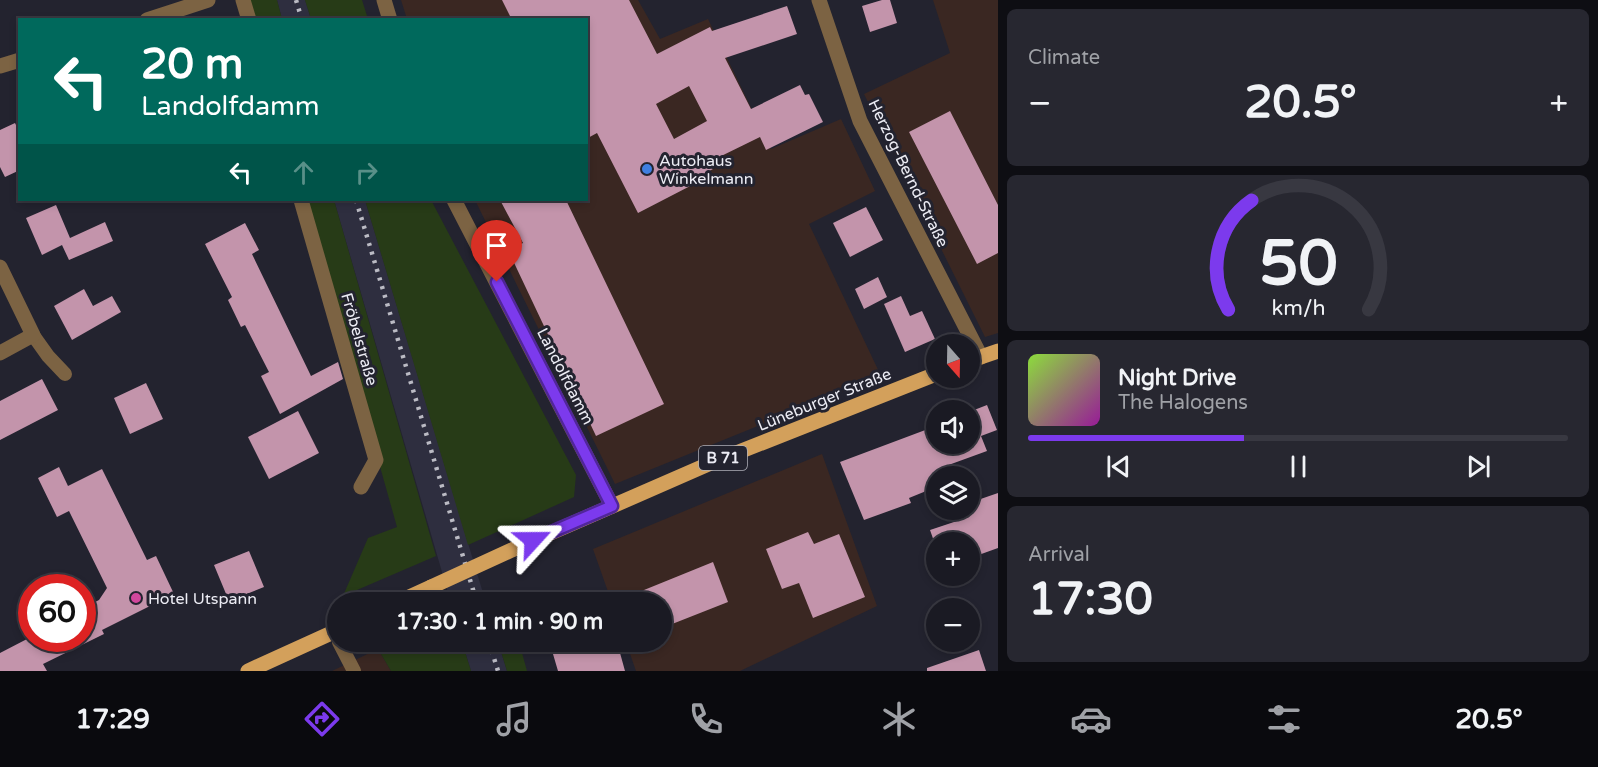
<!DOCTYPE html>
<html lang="en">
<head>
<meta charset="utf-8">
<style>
	body { margin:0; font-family:"Varela Round",sans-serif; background:#272730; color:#f1f3f6; height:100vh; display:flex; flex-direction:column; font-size:22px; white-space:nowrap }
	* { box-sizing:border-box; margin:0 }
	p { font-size:20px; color:#9fa1a6 }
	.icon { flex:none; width:33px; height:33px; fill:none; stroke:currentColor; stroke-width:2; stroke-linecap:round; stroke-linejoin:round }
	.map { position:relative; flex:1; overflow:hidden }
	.details { display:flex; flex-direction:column; gap:9px; padding:9px; background:#0e0e13; width:600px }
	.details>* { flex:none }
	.top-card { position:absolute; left:18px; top:18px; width:570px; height:183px; border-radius:0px; box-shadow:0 3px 9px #0003,0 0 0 2px #383841; background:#00695c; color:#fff; overflow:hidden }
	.needle { width:39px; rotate:160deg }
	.controls { position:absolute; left:926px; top:334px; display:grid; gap:12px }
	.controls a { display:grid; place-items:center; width:54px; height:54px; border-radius:50%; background:#1a1a23; box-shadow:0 3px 9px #0003,0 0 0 2px #383841; font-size:30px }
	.speed { position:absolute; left:18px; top:574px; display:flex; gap:12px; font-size:30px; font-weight:700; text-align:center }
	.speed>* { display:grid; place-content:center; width:78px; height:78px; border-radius:50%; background:#1a1a23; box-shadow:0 3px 9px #0003,0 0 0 2px #383841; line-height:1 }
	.speed .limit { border:9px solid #d22; background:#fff; color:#111 }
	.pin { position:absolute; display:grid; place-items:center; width:51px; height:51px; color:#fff; margin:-62px -26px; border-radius:50% 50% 50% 0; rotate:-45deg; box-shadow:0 0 6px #0007 }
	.pin .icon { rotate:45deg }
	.me { position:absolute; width:66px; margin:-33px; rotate:66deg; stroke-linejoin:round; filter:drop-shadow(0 0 4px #0008) }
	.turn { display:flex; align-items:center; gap:21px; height:126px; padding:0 24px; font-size:27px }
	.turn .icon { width:78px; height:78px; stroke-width:2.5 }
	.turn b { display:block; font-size:42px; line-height:51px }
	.lanes { display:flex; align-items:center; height:57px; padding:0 24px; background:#0003; justify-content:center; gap:30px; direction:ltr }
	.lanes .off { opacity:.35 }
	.big { font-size:45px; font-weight:800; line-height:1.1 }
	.details .tile { flex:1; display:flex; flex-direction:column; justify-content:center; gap:9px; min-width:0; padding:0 21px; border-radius:9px; background:#272730 }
	.details .dial { align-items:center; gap:0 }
	.dial svg { height:156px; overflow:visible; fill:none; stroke:#383841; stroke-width:7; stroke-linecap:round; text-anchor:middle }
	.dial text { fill:#f1f3f6; stroke:none }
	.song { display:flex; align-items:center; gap:18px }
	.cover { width:72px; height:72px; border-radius:9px; background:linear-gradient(135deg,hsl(90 70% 55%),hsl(300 70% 35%)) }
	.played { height:6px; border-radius:3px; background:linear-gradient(90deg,#7c3aed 40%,#383841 40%) }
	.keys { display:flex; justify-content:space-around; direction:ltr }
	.heat { display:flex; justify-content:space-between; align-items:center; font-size:33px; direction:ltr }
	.trip { position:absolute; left:327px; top:592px; width:345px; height:60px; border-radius:30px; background:#1a1a23; box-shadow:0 3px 9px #0003,0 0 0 2px #383841; font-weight:800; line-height:60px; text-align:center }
	.menu { display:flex; height:96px; justify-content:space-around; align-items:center; background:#0a0a0e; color:#9fa1a6 }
	.menu .icon { width:42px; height:42px }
	.menu .on { color:#7c3aed }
	.menu b { font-size:27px; color:#f1f3f6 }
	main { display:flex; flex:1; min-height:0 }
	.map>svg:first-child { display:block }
	.commercial { fill:#3a2722 }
	.built { fill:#2e2e3f }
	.green { fill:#273b17 }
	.building { fill:#c394ab; fill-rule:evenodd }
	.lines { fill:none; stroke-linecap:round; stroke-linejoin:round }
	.lane { stroke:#7c6343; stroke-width:14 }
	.street { stroke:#7c6343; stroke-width:15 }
	.primary { stroke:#d3a05b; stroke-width:15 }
	.rail { stroke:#bbbbc4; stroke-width:4.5; stroke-dasharray:3 6; stroke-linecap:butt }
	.primary-bridge { stroke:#d3a05b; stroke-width:15 }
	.route-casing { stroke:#51269a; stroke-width:15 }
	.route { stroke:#7c3aed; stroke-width:10 }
	.shop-dot { fill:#3f7fe0; stroke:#23232f; stroke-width:2 }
	.hotel-dot { fill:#d1479c; stroke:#23232f; stroke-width:2 }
	.labels { text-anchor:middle; stroke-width:6; stroke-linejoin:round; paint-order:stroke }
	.shield { fill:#23232f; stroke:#b0b0b9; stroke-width:1.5 }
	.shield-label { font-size:15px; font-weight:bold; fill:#ececf4 }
	.poi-label { font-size:16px; fill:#ececf4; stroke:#23232f; text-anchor:start }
	.street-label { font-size:16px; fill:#ececf4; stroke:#23232f }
</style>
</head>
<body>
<main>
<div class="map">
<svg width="998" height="671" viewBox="0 0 998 671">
	<rect width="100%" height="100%" fill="#23232f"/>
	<path class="commercial" d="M401,0H638L660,39L708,19L771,149L841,119L875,191L809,224L881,376L615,484L475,200H586V20L407,19Z
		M933,0H998V333L985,337L864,94L950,53Z
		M822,454L877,606L740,671H636L626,642H662V603H612L593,549Z
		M378,649L391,671H332Z"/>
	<path class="built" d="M277,0H305L311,19H282Z
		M334,200H365L486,603H451Z
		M462,642H498L507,671H471Z"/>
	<path class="green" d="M249,0H277L282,19H254Z
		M305,0H362L368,19H311Z
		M305,200H334L436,556L343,596L368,538L397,527Z
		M365,200H431L576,475L574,497L468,545Z
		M391,642H462L471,671H391L378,649Z
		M498,642H519L527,671H507Z"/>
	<path class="building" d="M502,0H629L657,54L710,27L712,31L787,6L797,34L725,58L751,109L800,85L805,95L809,94L823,122L766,150L760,137L709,162L713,169L694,179L696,183L638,213L597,133L586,139V20H512ZM689,86L707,121L674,139L656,104Z
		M882,0H890L897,23L870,32L862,6Z
		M950,111L998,205V253L977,264L909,132Z
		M15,123L20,133V170L5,177L0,167V130Z
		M500,200H566L664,404L596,436L508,250L523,243Z
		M56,205L70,238L105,222L113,241L69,260L62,245L42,255L26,218Z
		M866,207L883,240L850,257L833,223Z
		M245,223L259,250L252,254L311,376L338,362L343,379L280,414L261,376L269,372L245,325L241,327L228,300L232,297L205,244Z
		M878,277L887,297L864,309L855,289Z
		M84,289L93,306L112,296L121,312L72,340L54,306Z
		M901,296L910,316L922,311L935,339L905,352L884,304Z
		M42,379L58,410L0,440V401Z
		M146,383L163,419L130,434L114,398Z
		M987,405L997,430L981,436L987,451L943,467L946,477H936V487L909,498L911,503L864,520L840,462L936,426V444H969V412Z
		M298,411L319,453L269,479L248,437Z
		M59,467L68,486L102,469L147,560L156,556L174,594L102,630L104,634L43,664L47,671H0V653L27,639H82V593L89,605L99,600L107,588L69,511L57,517L38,478Z
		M998,493V548L973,557L974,560L969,561V543H936V547L930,530L969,517V503Z
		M808,532L814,544L839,534L865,597L813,618L799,583L782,589L766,549Z
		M249,551L264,587L229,601L214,565Z
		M713,562L728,602L662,628V603H612Z
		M592,642H617L625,671H558L553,654Z
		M979,650L986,671H927V668Z"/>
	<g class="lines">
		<path class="lane" d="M33,335L48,356L65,374
			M339,642L354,671"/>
		<path class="street" d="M243,0L249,20
			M384,0L390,20
			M819,0L860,121L981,357
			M147,20L208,0
			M0,66L20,60
			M301,200L376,460L361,487
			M454,200L612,506
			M0,267L33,335L0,353"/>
		<path class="primary" d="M969,361L998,351
			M514,549L711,463L936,374
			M396,603L431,587
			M248,671L338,630"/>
		<path class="rail" d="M296,0L302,20
			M356,200L477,603
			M489,642L498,671"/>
		<path class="primary-bridge" d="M431,587L514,549"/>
	</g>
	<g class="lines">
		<defs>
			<path id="route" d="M497,282L612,506L533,540"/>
		</defs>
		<use href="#route" class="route-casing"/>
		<use href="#route" class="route"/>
	</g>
	<circle class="shop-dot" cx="647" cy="169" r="6"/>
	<circle class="hotel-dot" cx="136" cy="598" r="6"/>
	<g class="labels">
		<rect class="shield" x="699" y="446" width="48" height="24" rx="4.5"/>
		<g class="shield-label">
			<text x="723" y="463">B 71</text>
		</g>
		<g class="poi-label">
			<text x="659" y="166">Autohaus<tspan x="659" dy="18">Winkelmann</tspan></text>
			<text x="148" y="604">Hotel Utspann</text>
		</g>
		<g class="street-label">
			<text transform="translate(909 173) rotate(64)" y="6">Herzog-Bernd-Straße</text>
			<text transform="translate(360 339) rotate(74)" y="6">Fröbelstraße</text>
			<text transform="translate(566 376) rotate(63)" y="6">Landolfdamm</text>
			<text transform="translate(824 399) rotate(-22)" y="6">Lüneburger Straße</text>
		</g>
	</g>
</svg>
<div class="controls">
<a><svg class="needle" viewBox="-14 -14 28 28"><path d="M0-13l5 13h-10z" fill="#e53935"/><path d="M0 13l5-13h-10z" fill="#9fa1a6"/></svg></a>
<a><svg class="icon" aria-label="sound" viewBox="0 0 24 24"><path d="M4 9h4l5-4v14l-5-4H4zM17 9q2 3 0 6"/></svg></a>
<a><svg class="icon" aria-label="layers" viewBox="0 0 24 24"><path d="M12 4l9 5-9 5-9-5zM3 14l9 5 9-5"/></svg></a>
<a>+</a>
<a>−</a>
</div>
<div class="speed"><div class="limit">60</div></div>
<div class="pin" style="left:497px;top:282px;background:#d93025"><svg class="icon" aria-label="arrive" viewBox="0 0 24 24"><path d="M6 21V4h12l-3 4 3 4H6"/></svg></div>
<svg class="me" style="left:533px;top:540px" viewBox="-20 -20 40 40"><path d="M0-17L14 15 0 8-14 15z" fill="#7c3aed" stroke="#fff" stroke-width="4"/></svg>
<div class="trip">17:30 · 1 min · 90 m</div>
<div class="top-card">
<div class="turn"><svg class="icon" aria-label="left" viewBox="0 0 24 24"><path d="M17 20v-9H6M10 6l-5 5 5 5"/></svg><div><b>20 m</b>Landolfdamm</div></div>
<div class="lanes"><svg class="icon" aria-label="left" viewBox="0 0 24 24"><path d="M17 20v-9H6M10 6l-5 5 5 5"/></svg><svg class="icon off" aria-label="ahead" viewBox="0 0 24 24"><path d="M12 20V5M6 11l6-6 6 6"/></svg><svg class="icon off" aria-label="right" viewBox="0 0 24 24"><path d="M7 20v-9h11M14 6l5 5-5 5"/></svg></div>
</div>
</div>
<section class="details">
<div class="tile"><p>Climate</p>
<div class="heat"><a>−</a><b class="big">20.5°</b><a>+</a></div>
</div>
<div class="tile dial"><svg viewBox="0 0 100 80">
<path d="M14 69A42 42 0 1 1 86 69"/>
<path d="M14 69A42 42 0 0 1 26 13" stroke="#7c3aed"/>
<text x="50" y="56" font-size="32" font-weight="700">50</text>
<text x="50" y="72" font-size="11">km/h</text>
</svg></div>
<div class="tile">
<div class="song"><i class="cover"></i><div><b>Night Drive</b><p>The Halogens</p></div></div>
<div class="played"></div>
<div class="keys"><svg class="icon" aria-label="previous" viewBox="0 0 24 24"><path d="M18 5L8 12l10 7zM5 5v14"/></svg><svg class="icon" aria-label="pause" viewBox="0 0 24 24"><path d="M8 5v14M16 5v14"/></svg><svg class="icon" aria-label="next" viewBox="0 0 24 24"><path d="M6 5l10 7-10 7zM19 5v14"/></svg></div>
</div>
<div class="tile"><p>Arrival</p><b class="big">17:30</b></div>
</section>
</main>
<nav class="menu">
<b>17:29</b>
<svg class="icon on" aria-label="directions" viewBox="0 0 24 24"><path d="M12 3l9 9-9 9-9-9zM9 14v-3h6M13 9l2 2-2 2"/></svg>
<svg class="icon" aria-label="music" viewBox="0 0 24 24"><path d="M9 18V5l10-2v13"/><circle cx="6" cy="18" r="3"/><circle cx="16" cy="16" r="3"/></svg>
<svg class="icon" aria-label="phone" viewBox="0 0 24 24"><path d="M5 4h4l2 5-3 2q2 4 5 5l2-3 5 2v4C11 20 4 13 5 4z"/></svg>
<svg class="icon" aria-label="climate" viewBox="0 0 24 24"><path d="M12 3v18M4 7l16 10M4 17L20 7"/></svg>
<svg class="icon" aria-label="car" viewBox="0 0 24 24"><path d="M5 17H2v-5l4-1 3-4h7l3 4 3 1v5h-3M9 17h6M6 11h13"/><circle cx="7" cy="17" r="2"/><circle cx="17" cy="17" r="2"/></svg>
<svg class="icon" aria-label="filters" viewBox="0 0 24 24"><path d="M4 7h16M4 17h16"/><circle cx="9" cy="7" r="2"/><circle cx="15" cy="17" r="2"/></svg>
<b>20.5°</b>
</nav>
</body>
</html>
